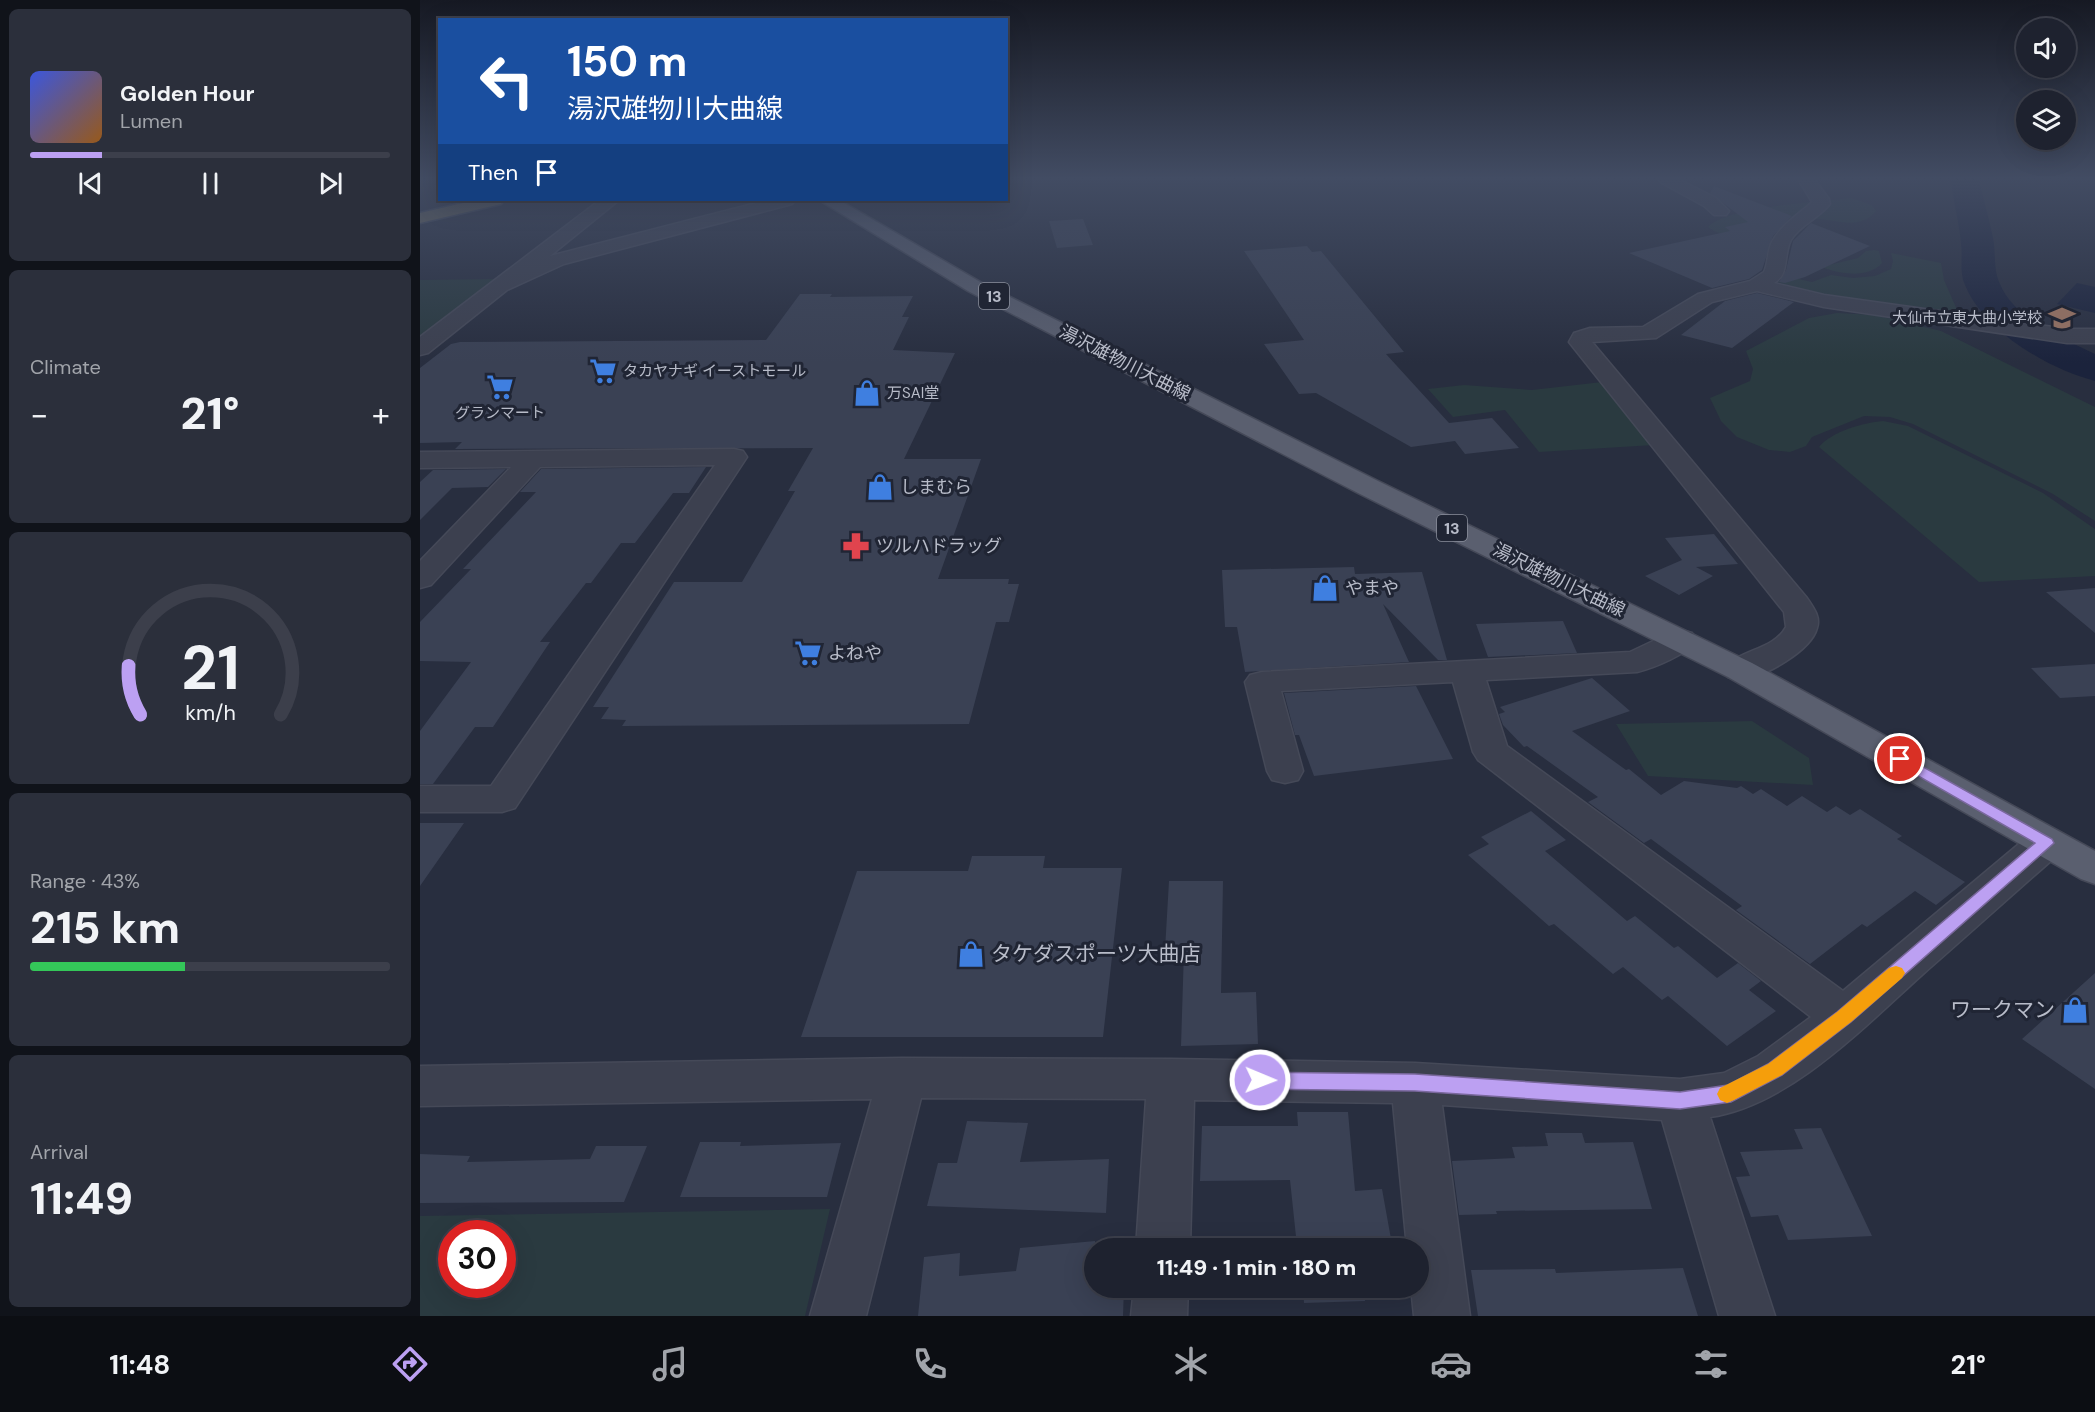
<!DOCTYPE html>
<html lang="en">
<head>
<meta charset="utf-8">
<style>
	body { margin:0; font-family:"DM Sans","Noto Sans JP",sans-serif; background:#2b2f3b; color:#f1f3f6; height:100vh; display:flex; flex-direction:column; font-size:22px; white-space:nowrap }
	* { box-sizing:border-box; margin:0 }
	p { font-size:20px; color:#a1a4aa }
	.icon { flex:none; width:33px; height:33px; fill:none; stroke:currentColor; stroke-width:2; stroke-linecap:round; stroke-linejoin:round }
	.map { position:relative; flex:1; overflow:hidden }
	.sheet { display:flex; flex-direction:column; gap:9px; padding:9px; background:#10131a; width:420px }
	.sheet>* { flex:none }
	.guide { position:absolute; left:18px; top:18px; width:570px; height:183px; border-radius:0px; box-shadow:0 6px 24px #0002,0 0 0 2px #3c3f4b; background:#1a4fa0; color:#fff; overflow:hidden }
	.controls { position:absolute; left:1596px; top:18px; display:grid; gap:12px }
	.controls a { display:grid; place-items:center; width:60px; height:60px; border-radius:50%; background:#1e222f; box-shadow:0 6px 24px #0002,0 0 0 2px #3c3f4b; font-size:30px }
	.speed { position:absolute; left:18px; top:1220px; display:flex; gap:12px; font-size:30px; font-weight:700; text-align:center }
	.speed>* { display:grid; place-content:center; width:78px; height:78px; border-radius:50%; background:#1e222f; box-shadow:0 6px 24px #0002,0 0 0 2px #3c3f4b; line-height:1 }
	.speed .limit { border:9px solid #d22; background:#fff; color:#111 }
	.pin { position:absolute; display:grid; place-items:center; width:51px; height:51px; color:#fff; margin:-26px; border:3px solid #fff; border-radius:50%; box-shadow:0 2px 6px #0007 }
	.me { position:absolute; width:66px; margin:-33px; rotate:91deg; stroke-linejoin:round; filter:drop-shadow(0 0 4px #0008) }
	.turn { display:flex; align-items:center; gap:21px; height:126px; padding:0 30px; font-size:27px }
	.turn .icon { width:78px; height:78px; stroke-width:2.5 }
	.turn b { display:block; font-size:42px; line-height:51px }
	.then { display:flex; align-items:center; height:57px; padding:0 30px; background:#0003; gap:12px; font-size:22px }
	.big { font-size:45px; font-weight:800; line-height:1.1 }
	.sheet .card { flex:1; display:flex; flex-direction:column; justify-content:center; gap:9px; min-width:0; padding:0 21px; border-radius:9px; background:#2b2f3b }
	.sheet .dial { align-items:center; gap:0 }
	.dial svg { height:156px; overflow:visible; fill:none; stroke:#3c3f4b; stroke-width:7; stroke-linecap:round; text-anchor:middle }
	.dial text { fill:#f1f3f6; stroke:none }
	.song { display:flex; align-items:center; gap:18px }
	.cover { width:72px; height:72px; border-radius:9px; background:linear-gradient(135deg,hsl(230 70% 55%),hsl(30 70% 35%)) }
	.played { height:6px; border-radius:3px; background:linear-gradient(90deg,#bca0f2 20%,#3c3f4b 20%) }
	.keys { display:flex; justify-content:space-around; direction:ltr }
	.heat { display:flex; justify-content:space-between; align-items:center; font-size:33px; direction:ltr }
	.charge { height:9px; border-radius:4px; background:linear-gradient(90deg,#34c759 43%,#3c3f4b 0) }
	.trip { position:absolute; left:664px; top:1238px; width:345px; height:60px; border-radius:30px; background:#1e222f; box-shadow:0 6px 24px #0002,0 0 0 2px #3c3f4b; font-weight:800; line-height:60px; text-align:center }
	.tabs { display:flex; height:96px; justify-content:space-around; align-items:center; background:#0c0e13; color:#a1a4aa }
	.tabs .icon { width:42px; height:42px }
	.tabs .current { color:#bca0f2 }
	.tabs b { font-size:27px; color:#f1f3f6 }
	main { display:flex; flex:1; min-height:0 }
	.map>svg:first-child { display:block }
	.green { fill:#2a3a40; fill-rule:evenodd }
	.water { fill:#1b233c }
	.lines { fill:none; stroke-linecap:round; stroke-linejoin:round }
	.river { fill:#1b233c; fill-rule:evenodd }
	.building { fill:#3a4154 }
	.minor-casing { stroke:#454958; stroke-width:3 }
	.major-casing { stroke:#454958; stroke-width:3 }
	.highway-casing { stroke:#464b59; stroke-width:3 }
	.minor { fill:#3c404f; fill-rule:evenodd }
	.major { fill:#5a5f6f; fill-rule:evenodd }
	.highway { fill:#746e59; fill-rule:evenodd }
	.route { fill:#bca0f2; stroke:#7a689d; stroke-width:1.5 }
	.slow { fill:#f59e0b }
	.labels { text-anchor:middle; stroke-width:6; stroke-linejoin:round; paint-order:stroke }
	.far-poi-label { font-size:15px; fill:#b8bcc9; stroke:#202534; text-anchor:start }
	.shield { fill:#202534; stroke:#8a8f9c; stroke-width:1.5 }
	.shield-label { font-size:16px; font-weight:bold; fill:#b8bcc9 }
	.street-label { font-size:18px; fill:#b8bcc9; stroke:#202534 }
	.poi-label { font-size:18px; fill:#b8bcc9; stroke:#202534; text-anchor:start }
	.near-poi-label { font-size:21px; fill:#b8bcc9; stroke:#202534; text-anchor:start }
</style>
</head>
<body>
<main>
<section class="sheet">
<div class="card">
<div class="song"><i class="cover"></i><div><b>Golden Hour</b><p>Lumen</p></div></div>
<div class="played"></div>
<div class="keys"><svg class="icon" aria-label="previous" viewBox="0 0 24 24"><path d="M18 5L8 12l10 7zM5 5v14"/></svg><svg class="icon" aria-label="pause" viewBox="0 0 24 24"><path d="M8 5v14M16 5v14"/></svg><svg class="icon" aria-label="next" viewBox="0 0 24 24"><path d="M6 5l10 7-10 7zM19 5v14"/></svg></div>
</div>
<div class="card"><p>Climate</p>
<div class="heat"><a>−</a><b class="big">21°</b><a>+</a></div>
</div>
<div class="card dial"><svg viewBox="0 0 100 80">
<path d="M14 69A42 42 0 1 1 86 69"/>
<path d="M14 69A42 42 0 0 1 8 44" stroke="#bca0f2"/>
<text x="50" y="56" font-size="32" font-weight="700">21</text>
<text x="50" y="72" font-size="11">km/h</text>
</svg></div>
<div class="card"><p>Range · 43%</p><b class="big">215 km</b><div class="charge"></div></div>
<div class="card"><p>Arrival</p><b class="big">11:49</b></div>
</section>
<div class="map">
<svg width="1675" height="1316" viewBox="0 0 1675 1316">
	<rect width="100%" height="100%" fill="#282e3f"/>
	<path class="green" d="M1431,198L1452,205L1456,211C1440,231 1416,219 1395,219C1368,218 1345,233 1319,237C1309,238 1296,233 1288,227C1308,206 1400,202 1431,198Z
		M1454,250L1459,251L1462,263C1448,279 1420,274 1401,267L1438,258L1446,251Z
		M1471,253L1521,263L1524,280L1538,312L1400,294L1357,282L1369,277L1392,282L1411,275L1433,278L1455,276L1471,269L1473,261Z
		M75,279L0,336V280Z
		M1417,313L1455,315L1521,331L1675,407V521L1633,494L1493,424L1470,417L1444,416L1392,437L1386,446L1370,452L1349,450L1317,437L1301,421L1290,398L1330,381L1333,369L1326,351L1389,318Z
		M1182,382L1234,445L1119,452L1085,410L1033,417L1008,389L1044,385L1112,390Z
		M1463,421L1488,426L1623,493L1675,529V576L1559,582L1399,447C1413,431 1442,423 1463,421Z
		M1332,721L1389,758L1393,785L1228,776L1196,724Z
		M410,1209L385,1316H0V1216ZM32,1233H82V1284H32Z"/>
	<path class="water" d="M1657,283L1675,287V313L1637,304Z"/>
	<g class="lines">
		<path class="river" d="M1531,179H1559C1563,199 1569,218 1573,238C1576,252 1573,270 1580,284C1595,320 1642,338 1675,354V381C1628,369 1564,331 1545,285C1539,272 1543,257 1541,243C1539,221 1533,201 1531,179Z"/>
	</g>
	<path class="building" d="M1294,186L1372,216L1353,236L1342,270L1329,279L1292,288L1209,253L1310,231L1305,227L1328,222L1290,193Z
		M663,219L673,245L637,248L629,221Z
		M1391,223L1450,246L1385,277L1365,283L1359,282L1366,270L1373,241Z
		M887,246L892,252L901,251L984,352L966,354L1029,423L1072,418L1099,448L1045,454L1035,441L991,447L896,393L879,394L844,344L884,340L824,251Z
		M1337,293L1374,302L1312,348L1261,335L1305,301Z
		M380,294H412L410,297L493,296L482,317H489L473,350L535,353L484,459H561L518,579H589L588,584H599L589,622H576L549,724L202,726L206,720L181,719L189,707H173L254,582H322L375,491H368L393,448L35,449L42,442L0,443V368L31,344L40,342L346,340Z
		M286,467L269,493H253L215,543H201L171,583H166L120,642H130L73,727H55L13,784H0V731L51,662L0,661V622L51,569H43L116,492H100L121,469Z
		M86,469L68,487L32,488L0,520V482L13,470Z
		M1294,534L1318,564L1276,567L1293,576L1259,595L1225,576L1262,560L1245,538Z
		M934,567L935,574L1002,572L1027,660H1018L963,604L989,662L825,672L817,627H805L802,570Z
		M1675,588V633L1626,592Z
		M1143,621L1157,653L1068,657L1056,624Z
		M1675,664V696L1640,698L1611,668Z
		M1172,678L1210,711L1152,731L1206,770L1209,769L1241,795L1264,781L1317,788L1321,786L1333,794L1341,789L1367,806L1382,796L1407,812L1416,806L1430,815L1440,809L1482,836L1477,839L1545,882L1516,905L1495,891L1447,927L1442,924L1390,964L1316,910L1322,906L1231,839L1224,843L1168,802L1178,797L1107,746L1104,747L1083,725L1079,714L1085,712L1080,707Z
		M996,686L1033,759L894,776L879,735H875L864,693Z
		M1111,811L1146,840L1125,851L1207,921L1215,916L1254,948L1258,946L1297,978L1318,963L1341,981L1329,990L1356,1011L1307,1046L1248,996L1242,1000L1203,967L1193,974L1134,924L1129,926L1048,855L1069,844L1061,837Z
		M0,823H44L0,886Z
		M552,856H625L623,868H702L683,1037H381L437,871H548Z
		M749,881H803L801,993L836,992L838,1044L761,1046L764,950H745Z
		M1675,973V1089L1602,1039Z
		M877,1112H928L935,1191L962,1189L971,1239L940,1241V1248H881V1245L877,1246L870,1180L780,1181L782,1126H878Z
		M547,1121L608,1123L600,1162L689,1159L686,1213L507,1206L518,1163H537Z
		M1401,1128L1452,1236L1368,1240L1358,1215L1331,1217L1316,1177L1330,1176L1320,1152L1383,1149L1374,1129Z
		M1125,1133H1162L1165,1143L1213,1142L1232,1209L1076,1211L1077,1214L1039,1215L1032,1161L1095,1158L1092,1147L1128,1146Z
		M280,1142H321L320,1146L421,1143L407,1197H260Z
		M176,1146H227L204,1202L0,1203V1154L50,1156L47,1162L170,1159Z
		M675,1241V1287H704L703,1316H498L504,1257L540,1253L539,1276L596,1271L600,1248Z
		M1263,1268L1278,1316H1058L1051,1270L1135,1269L1136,1273Z
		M883,1287H944L945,1301L884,1303Z"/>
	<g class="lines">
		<defs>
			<path id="minor" d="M1238,179H1258L1296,198L1309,211L1306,215H1294L1284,206L1240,182Z
				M1378,179H1394L1409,199L1410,204C1399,218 1380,225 1371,240C1363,255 1370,274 1354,283L1404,295L1647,329H1675V343H1647L1404,307L1337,291L1292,302L1236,338L1172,342L1387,598C1393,607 1401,617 1397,628C1391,651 1344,677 1322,680C1317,680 1313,678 1308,677L1303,670C1318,649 1353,651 1366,627L1364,612L1149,342L1154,333L1170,328L1223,327L1278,294L1330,281L1344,272C1348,264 1347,254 1351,244C1359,226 1378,215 1392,202Z
				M180,200H199L130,256L348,200H375L372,204L144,264L87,290L8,353L0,355V337Z
				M314,449L323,451L327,457L95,808L82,812H0V786H71L295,465L120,467L11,585L0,588V561L91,467L0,468V452Z
				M1261,630L1272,633L1277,640C1268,654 1234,668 1217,672L1066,680L1087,746L1423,991L1612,833L1626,829L1640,833L1646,843L1640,853C1594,893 1549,934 1503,974C1445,1026 1369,1106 1290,1117L1355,1316H1299L1242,1120L1022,1105L1050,1316H994L991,1287H999V1248H987L973,1103L774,1100L770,1248H716L726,1099L501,1098L446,1316H390L452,1099L0,1106V1066L482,1058L751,1059L995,1063L1260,1079L1304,1073L1338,1056L1391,1017L1058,760L1053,752L1033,682L861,691L883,771L878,780L865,783L852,780L847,771L825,682L830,675L842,672L1210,652L1250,633Z
				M714,1287H768L767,1316H711Z"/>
			<path id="major" d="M399,200H419L562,283L958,481L1332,663L1675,851V884L1661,879L1308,677L938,493L548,291Z"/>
			<path id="highway" d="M56,200H84L81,204L0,223V213Z"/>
		</defs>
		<use href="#minor" class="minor-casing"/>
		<use href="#major" class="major-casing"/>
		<use href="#highway" class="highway-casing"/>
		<use href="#minor" class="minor"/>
		<use href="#major" class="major"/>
		<use href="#highway" class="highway"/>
	</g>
	<linearGradient id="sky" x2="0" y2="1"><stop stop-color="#161923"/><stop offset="0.49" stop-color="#424c63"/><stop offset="1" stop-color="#424c63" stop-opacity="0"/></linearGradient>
	<rect width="1675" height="363" fill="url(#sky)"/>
	<path class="route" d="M1480,754L1632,839L1634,843L1431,1022L1362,1075L1311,1102L1260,1109L995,1091L840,1089L833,1086L830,1080L833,1075L840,1072L995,1074L1260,1092L1308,1085L1348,1064L1417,1012L1615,843L1474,762L1472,759Z"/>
	<path class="slow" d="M1476,966L1482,968L1485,973L1482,978L1431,1022L1362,1075L1314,1100L1307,1103L1300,1100L1297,1094L1300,1088L1348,1064L1417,1012L1469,968Z"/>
	<defs>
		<symbol id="school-bare" viewBox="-9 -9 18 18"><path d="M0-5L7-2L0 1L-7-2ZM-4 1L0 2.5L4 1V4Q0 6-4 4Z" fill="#8d6e63" stroke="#202534" stroke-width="2.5" paint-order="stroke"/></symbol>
		<symbol id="supermarket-bare" viewBox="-9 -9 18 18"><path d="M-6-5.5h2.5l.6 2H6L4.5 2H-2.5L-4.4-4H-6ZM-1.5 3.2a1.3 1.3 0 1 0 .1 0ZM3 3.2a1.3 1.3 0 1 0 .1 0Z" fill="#3f7fe0" stroke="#202534" stroke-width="2.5" paint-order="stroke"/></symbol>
		<symbol id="shop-bare" viewBox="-9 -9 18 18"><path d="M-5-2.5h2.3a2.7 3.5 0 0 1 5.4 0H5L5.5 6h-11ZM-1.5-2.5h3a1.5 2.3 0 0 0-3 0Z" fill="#3f7fe0" stroke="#202534" stroke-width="2.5" paint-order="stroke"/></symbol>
		<symbol id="pharmacy-bare" viewBox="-9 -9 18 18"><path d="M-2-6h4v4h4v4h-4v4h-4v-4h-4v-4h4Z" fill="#e0444e" stroke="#202534" stroke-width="2.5" paint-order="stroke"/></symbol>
	</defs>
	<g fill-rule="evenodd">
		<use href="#school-bare" x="1623" y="299" width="38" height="38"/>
		<use href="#supermarket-bare" x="164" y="352" width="38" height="38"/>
		<use href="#supermarket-bare" x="61" y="368" width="38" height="38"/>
		<use href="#shop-bare" x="428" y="374" width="38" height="38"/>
		<use href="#shop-bare" x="441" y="468" width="38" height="38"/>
		<use href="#pharmacy-bare" x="417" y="527" width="38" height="38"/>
		<use href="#shop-bare" x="886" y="569" width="38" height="38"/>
		<use href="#supermarket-bare" x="369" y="634" width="38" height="38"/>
		<use href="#shop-bare" x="532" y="935" width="38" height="38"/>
		<use href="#shop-bare" x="1636" y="991" width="38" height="38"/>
	</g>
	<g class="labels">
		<g class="far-poi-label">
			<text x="1622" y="323" text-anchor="end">大仙市立東大曲小学校</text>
			<text x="203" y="376">タカヤナギ イーストモール</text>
			<text x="467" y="398">万SAI堂</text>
			<text x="80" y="418" text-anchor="middle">グランマート</text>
		</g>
		<g class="shield">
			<rect x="559" y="283" width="30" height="26" rx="4.5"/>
			<rect x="1017" y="515" width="30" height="26" rx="4.5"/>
		</g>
		<g class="shield-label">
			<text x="574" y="302">13</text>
			<text x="1032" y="534">13</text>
		</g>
		<g class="street-label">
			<text transform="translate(705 363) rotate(27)" y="6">湯沢雄物川大曲線</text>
			<text transform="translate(1139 580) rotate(26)" y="6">湯沢雄物川大曲線</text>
		</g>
		<g class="poi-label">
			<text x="480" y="493">しまむら</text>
			<text x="456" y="552">ツルハドラッグ</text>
			<text x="925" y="594">やまや</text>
			<text x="408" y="659">よねや</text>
		</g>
		<g class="near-poi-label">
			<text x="571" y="961">タケダスポーツ大曲店</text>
			<text x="1635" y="1017" text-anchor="end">ワークマン</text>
		</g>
	</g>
</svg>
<div class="controls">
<a><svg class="icon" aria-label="sound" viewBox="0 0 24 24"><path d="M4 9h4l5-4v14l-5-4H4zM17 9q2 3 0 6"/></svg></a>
<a><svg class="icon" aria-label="layers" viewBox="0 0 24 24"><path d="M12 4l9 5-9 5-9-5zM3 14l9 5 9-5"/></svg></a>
</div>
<div class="speed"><div class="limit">30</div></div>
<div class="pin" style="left:1480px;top:759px;background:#d93025"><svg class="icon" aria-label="arrive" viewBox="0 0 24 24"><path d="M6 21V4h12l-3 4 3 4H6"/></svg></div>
<svg class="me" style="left:840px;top:1080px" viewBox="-20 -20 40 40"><circle r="17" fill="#bca0f2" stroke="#fff" stroke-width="3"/><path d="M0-11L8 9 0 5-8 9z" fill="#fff"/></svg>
<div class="trip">11:49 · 1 min · 180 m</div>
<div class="guide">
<div class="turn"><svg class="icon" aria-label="left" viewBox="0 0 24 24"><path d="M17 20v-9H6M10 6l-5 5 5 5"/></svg><div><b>150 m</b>湯沢雄物川大曲線</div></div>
<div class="then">Then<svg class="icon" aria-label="arrive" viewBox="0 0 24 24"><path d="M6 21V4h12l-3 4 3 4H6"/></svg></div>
</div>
</div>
</main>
<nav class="tabs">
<b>11:48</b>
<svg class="icon current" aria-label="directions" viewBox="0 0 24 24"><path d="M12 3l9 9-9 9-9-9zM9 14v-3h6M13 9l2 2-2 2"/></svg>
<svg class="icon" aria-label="music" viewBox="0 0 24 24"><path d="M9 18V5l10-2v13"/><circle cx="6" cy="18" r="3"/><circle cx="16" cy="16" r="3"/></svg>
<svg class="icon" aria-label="phone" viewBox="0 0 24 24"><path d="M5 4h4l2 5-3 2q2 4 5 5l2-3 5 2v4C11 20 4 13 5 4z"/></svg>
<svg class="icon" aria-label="climate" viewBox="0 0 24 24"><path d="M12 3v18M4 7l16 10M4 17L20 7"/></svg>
<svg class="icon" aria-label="car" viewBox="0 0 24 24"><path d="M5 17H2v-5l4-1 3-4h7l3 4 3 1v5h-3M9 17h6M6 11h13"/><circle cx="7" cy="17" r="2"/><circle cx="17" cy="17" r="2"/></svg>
<svg class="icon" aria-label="filters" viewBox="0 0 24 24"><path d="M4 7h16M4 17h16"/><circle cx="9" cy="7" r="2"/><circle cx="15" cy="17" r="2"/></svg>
<b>21°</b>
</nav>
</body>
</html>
